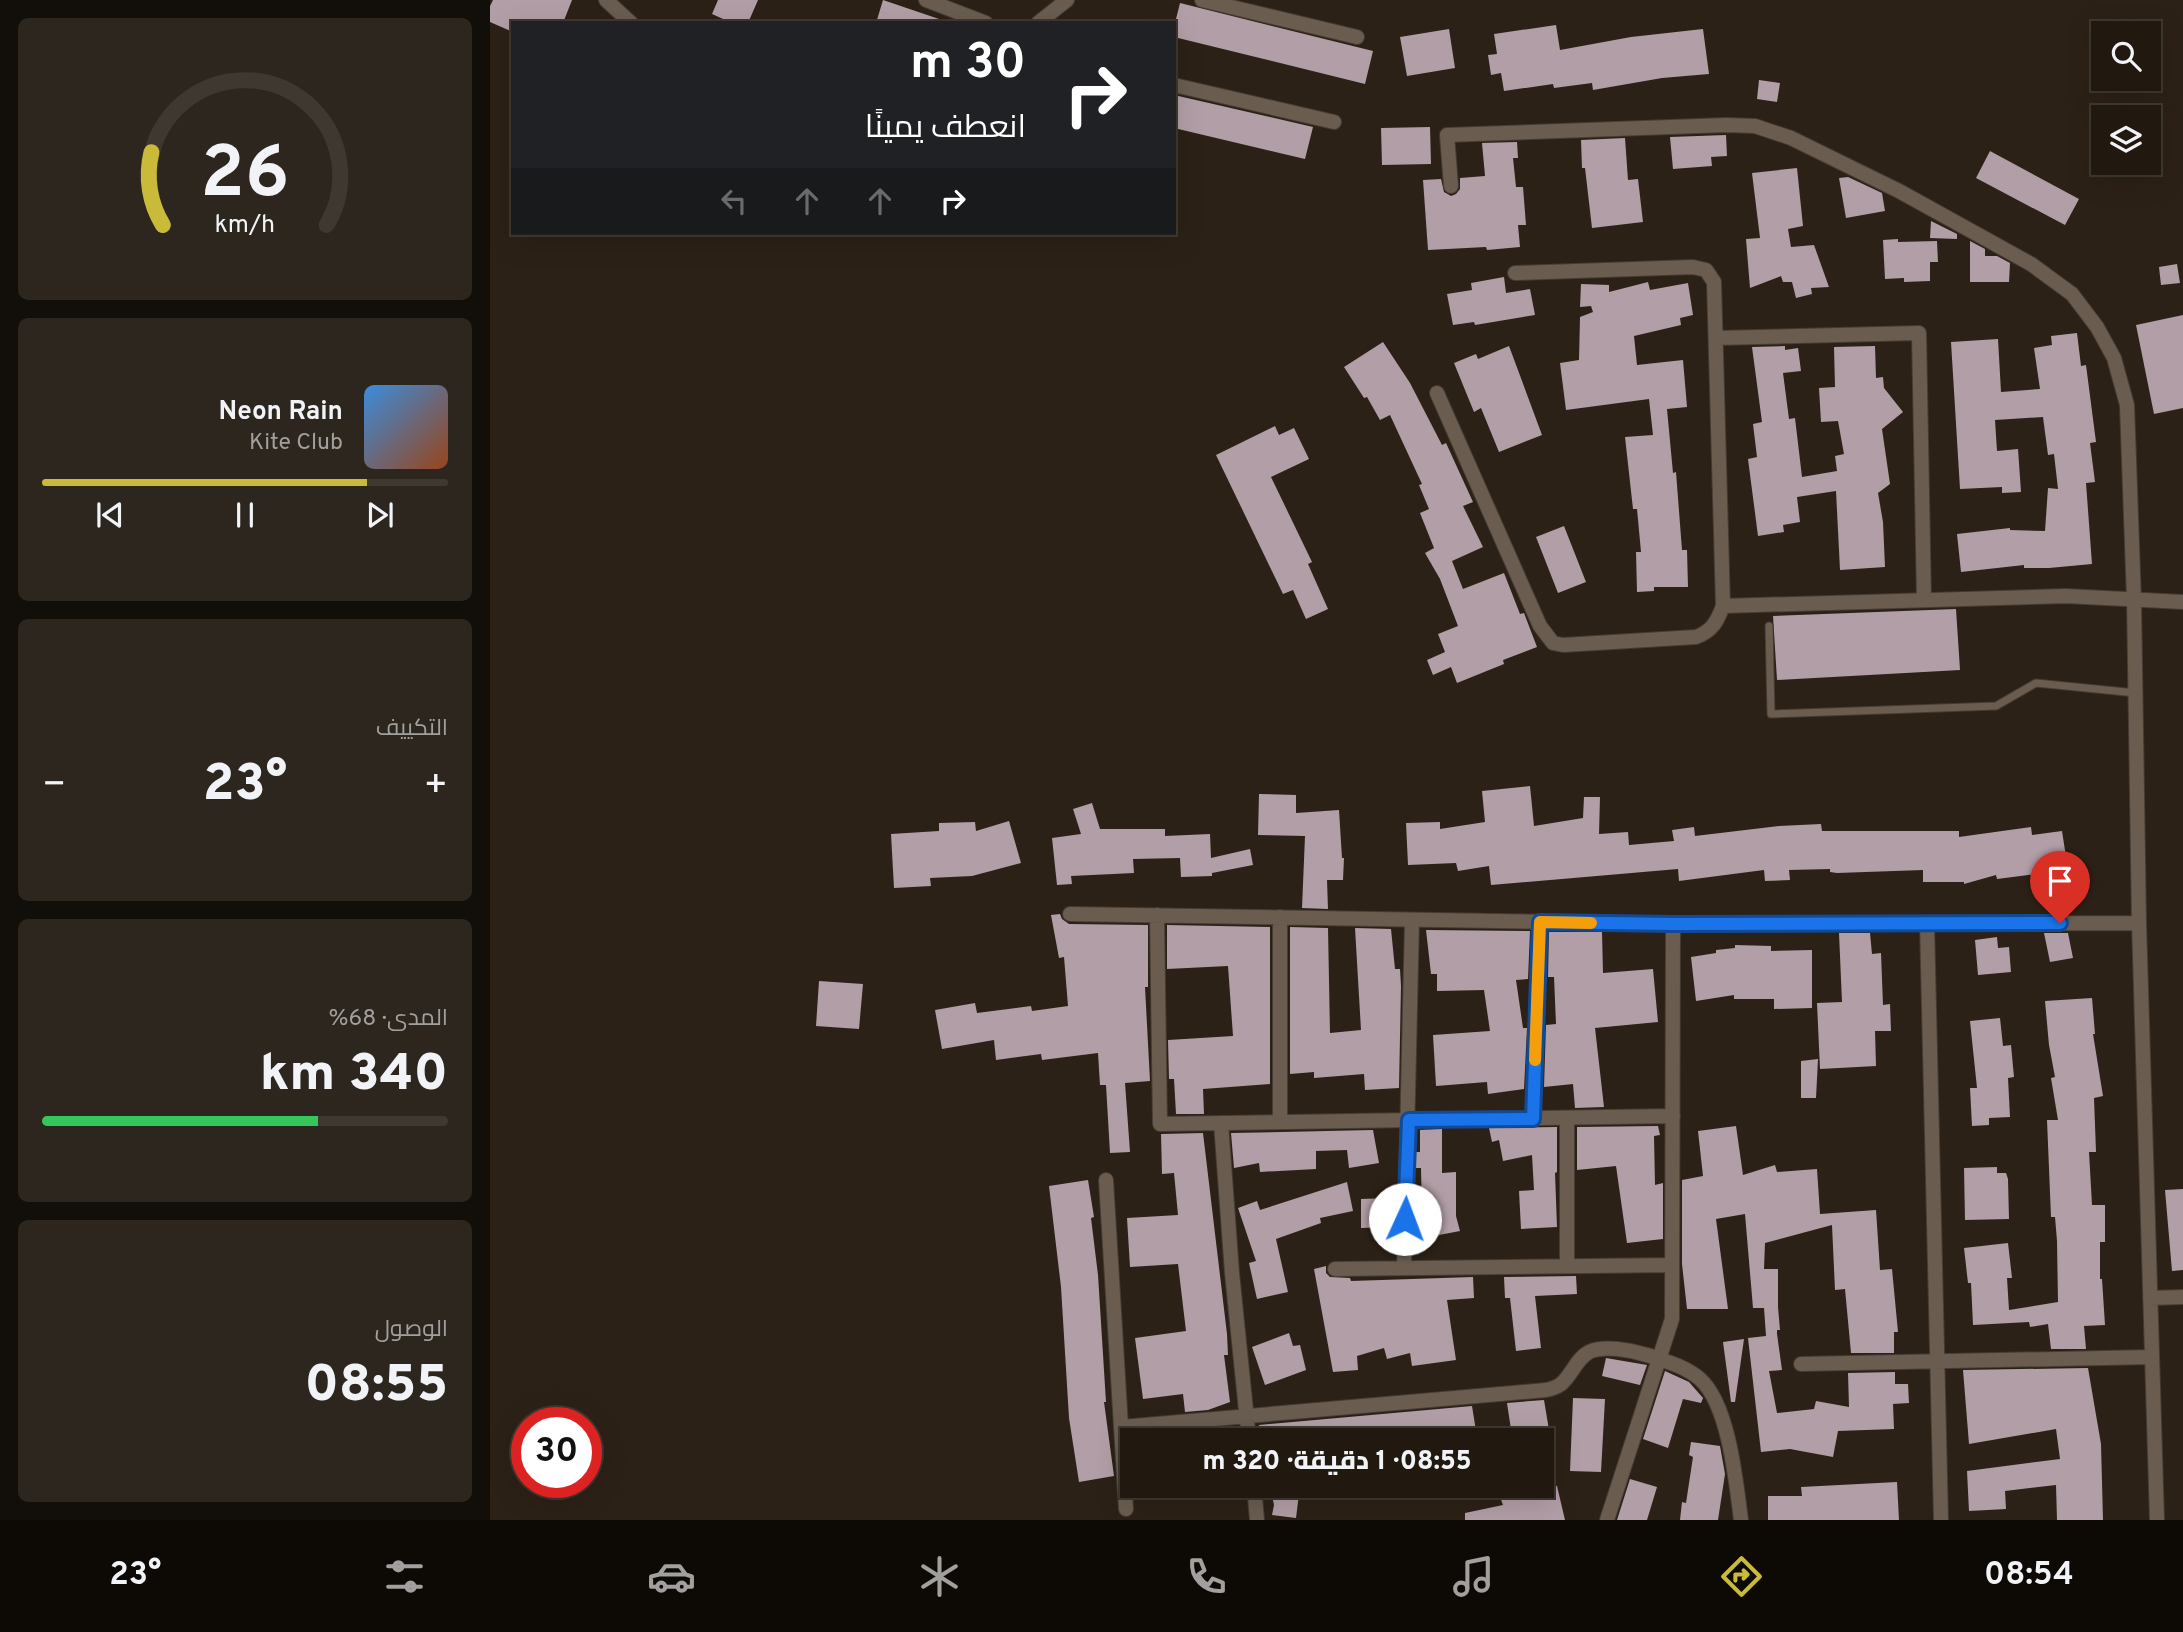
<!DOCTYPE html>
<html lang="ar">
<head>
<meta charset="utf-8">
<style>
	body { margin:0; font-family:Overpass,Cairo,sans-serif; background:#2d261e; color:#f1f3f6; direction:rtl; height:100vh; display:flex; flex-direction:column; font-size:26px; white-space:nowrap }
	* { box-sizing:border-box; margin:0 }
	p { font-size:23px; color:#a2a09f }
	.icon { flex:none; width:38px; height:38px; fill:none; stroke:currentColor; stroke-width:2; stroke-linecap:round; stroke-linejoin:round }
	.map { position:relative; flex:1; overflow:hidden; direction:ltr }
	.panel { display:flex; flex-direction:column; gap:18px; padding:18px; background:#120e09; width:490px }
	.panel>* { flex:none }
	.banner { position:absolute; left:21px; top:21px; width:665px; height:214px; border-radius:0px; box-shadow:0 7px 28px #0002,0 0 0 2px #3e3830; direction:rtl; background:#202124; color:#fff; overflow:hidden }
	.controls { position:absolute; left:1601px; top:21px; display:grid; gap:14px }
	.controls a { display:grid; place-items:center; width:70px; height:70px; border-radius:0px; background:#211910; box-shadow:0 7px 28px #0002,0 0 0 2px #3e3830; font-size:35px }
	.speed { position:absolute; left:21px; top:1407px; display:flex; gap:14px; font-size:35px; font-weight:700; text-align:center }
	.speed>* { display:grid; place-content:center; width:91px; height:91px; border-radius:50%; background:#211910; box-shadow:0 7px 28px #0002,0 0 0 2px #3e3830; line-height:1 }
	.speed .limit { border:10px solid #d22; background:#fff; color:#111 }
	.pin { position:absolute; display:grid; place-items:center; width:60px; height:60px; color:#fff; margin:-72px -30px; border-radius:50% 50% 50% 0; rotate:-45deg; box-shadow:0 0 7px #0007 }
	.pin .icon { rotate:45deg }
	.me { position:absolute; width:77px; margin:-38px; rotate:2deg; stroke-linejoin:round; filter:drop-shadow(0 0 5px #0008) }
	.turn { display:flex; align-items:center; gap:24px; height:147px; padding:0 35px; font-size:32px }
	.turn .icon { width:91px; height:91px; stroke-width:2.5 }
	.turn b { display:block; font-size:49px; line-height:60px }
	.lanes { display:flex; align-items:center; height:66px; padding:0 35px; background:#0003; justify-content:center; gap:35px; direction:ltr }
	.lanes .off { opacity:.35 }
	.big { font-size:52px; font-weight:800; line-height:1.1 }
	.panel .card { flex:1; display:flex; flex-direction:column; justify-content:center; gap:10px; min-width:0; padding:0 24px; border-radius:10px; background:#2d261e }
	.panel .dial { align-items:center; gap:0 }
	.dial svg { height:182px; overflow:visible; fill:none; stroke:#3e3830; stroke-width:7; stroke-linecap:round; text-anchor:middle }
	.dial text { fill:#f1f3f6; stroke:none }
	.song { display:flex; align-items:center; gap:21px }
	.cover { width:84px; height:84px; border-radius:10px; background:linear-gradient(135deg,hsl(210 70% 55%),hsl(20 70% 35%)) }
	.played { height:7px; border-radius:4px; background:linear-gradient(90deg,#c9ba3a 80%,#3e3830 80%) }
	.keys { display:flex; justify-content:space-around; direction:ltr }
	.heat { display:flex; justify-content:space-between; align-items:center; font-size:38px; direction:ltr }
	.charge { height:10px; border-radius:5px; background:linear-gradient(90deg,#34c759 68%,#3e3830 0) }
	.trip { position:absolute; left:630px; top:1428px; width:434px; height:70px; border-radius:0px; background:#211910; box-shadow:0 7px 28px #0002,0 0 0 2px #3e3830; font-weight:800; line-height:70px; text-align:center; direction:rtl }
	.tab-bar { display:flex; height:112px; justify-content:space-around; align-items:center; background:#0d0a06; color:#a2a09f }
	.tab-bar .icon { width:49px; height:49px }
	.tab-bar .on { color:#c9ba3a }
	.tab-bar b { font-size:32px; color:#f1f3f6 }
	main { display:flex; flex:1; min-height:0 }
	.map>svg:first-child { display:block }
	.building { fill:#b29ea6 }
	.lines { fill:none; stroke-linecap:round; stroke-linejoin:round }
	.service-casing { stroke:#453c34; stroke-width:9 }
	.minor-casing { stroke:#453c34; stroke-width:16 }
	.service { stroke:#6a5d50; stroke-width:7 }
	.minor { stroke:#6a5d50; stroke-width:14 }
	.route-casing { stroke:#114b97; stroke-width:18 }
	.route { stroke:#1a73e8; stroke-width:12 }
	.slow { stroke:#f59e0b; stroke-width:12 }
</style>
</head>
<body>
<main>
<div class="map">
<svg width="1693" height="1520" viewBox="0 0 1693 1520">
	<rect width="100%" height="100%" fill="#2c2116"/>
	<path class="building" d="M3,0H82L73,23H23V32L0,22V6Z
		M228,0H268L258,23H242L222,14Z
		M393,0L452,20V23H386Z
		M690,3L883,51L875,84L684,37V27Z
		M1066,25L1070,50L1141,37L1213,29L1219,74L1172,78L1103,90L1102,83L1064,88L1063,84L1014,91L1011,73L1001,75L998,55L1007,54L1004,34Z
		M959,29L965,68L917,76L910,37Z
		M1269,80L1290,83L1287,102L1267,99Z
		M684,95L823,127L815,159L684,128Z
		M940,127L941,164L892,165L891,128Z
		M1236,135L1237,156L1221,157L1222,166L1183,169L1180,137Z
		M1135,138L1138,180L1148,179L1153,222L1102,228L1095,168H1092L1091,140Z
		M1027,142L1028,158H1023L1026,187H1033L1036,225H1028L1030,247L997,250L996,247L938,250L933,180L951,179L954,192L961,196L966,194L970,189V178L995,176L992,143Z
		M1500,151L1589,199L1575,225L1486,178Z
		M1307,168L1313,226L1298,229L1301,247L1324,245L1339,287L1321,288L1322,294L1306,298L1302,282H1293L1291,276L1260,288L1256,239L1270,238L1262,173Z
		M1358,177L1392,193L1395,211L1356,218L1349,178Z
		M1441,221L1467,234V239L1440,238Z
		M1408,239V242L1447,241L1448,262H1440V281L1414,282V278L1395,279L1393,240Z
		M1480,241L1495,249V256H1507L1520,263L1519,282H1480Z
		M1687,264L1690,283L1671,285L1669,267Z
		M1014,277L1016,293L1040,289L1045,315L985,325L984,322L963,325L957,294L982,290L981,283Z
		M1158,282L1160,290L1198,283L1203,315L1190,318L1191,325L1144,336L1147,365L1193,360L1197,407L1177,409L1183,473L1186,472L1192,550H1197L1198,587H1164V591L1147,592L1146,552H1151L1147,509H1143L1135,437L1163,435L1159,399L1076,410L1070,363L1089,360L1090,317L1103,312L1101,306L1090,307L1091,284L1119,285V292Z
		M1693,315V408L1664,414L1646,325Z
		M1587,333L1591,366L1596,365L1606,442L1600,443L1605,482L1596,483L1602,564L1559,568H1534V565L1471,572L1467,534L1520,528V530L1555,531L1558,488L1568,489L1564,454L1558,455L1553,417L1505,420L1507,451L1528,449L1531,492L1512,493V487L1470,489L1461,342L1508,339L1511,392L1550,389L1544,348L1562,345L1561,336Z
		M893,342L920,383L952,445L956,443L983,502L973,506L993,547L962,561L973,589L1014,573L1030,614L1034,613L1047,647L1013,660L1014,664L967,683L961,667L943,675L937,660L955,652L948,634L968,626L950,579L935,553L944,548L930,513L939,509L929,485L932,484L900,415L890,420L877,397L874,398L854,367Z
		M1019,346L1052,435L1009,452L991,408L984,412L964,363L986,354L988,359Z
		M1295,346V350L1308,348L1311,371L1293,373L1299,419L1305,418L1312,477L1347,471L1345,456L1354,454L1348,421L1331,422L1329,388L1345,387L1344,347L1385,346L1386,378L1393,377L1394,388L1413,412L1392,429L1400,484L1388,493L1393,522L1395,567L1350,570L1346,491L1307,497L1310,522L1293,525L1294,532L1268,536L1258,459L1267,457L1263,424L1272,422L1262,347Z
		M785,426L789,435L804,428L819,459L781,477L822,562L818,564L838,609L816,619L803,590L793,594L726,455Z
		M1074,526L1096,582L1068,593L1046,537Z
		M1466,609L1470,670L1287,680L1283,616Z
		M1040,786L1044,826L1093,818L1094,797H1110L1109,834L1138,832L1139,845L1184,841L1182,830L1204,827L1205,836L1289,826L1331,824L1332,831H1469V837L1541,827L1542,835L1572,831L1578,870L1507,879L1506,875L1474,884V882H1433V870L1347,873L1340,872V869L1299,870L1300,880L1275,881L1274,870L1189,881L1188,869L1001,885L999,866L968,871L966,863L918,865L916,823L950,822V829L995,822L992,791Z
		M769,794L806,795V813L849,810L852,858H854L853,880H837L838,909L812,908L815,836L768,835Z
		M602,803L610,829H675V836L720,834L721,858L760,849L763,865L722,873V876L691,877L690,858L643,859L644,873L581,876L582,884L567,885L562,838L591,834L583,809Z
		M519,821L531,863L482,876L440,878L441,886L404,888L401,834L449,831V823L485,822L486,831Z
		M570,914L572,919L579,924L658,925V987H655L660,1081L635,1083L640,1152L620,1153L616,1085H610L608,1053L552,1060L551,1054L506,1060L504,1040L452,1049L445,1010L485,1003L487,1013L541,1006L542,1011L578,1006L574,957L569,958L561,915Z
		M677,925L780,927V1084L713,1089L714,1114H686L684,1079H679L678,1040L743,1036L738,966L677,969Z
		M800,927L838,928L840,1033L871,1030L865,928L901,929L905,969H910L911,986L909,1088L875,1090L874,1074L824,1078V1072L800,1074Z
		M936,930L1040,931L1038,979L1026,980L1033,1028H1037L1034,1089L998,1094L997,1082L946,1086L943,1035L1000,1031L994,990L947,991V974H941Z
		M1059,932H1112L1113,973L1163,969L1168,1022L1105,1028L1114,1107L1085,1108L1083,1084L1054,1087L1056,1025L1066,1024L1064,977H1058Z
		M1349,933H1380L1382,954L1391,953L1393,1005L1400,1004L1401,1031H1385L1386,1066L1330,1069L1327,1003L1352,1002Z
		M1554,933H1578L1583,958L1560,962Z
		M1507,937L1508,948L1519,947L1521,972L1488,975L1485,940Z
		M1245,945L1281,946V951L1322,950V1008L1284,1009V999H1244V995L1206,1001L1201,957L1226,953V950L1245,948Z
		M329,981L373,984L369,1029L326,1026Z
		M1602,998L1605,1034H1603L1613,1096L1604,1098L1606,1152H1599L1602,1205H1615V1242H1610V1279H1612L1615,1325L1594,1326L1596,1349H1561L1558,1324L1540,1327L1539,1322L1483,1325L1481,1283H1478L1474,1248L1518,1243L1522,1278H1517L1519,1310L1568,1302L1567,1241L1565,1217H1561L1557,1120H1568L1561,1078L1565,1077L1559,1045L1555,1001Z
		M1510,1018L1513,1046L1521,1045L1524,1077L1518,1078L1520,1117L1499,1118V1125L1482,1126L1480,1088H1487L1480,1021Z
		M1328,1059L1326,1098H1311V1061Z
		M1168,1126L1170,1135L1164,1136L1165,1185L1173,1183V1239L1137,1243L1126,1166L1087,1170V1127Z
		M1246,1126L1253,1175L1285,1165L1287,1172L1327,1169L1330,1214L1386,1210L1390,1270L1402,1269L1408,1332H1404V1353H1361L1355,1289L1345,1290L1342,1225L1275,1243L1274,1269H1288V1307L1290,1330H1287V1334L1292,1370L1279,1371L1287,1413L1324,1409L1326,1401L1359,1407L1358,1373L1405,1372V1384H1418L1419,1403L1403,1404L1404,1429L1348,1431L1343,1457L1300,1449L1271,1452L1258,1338L1276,1336L1274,1308H1263L1255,1214L1226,1219L1238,1309H1197L1192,1264V1180L1213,1176L1208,1131Z
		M1067,1127V1172L1065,1173L1067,1227L1031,1229L1029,1191L1044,1190L1042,1155L1013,1161L1009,1140L1002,1142L999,1128Z
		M952,1129V1173L966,1172V1216L970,1231L949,1235L945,1217L932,1218L931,1168H926V1152H930V1130Z
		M883,1130L889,1163L859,1168L857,1150L826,1151V1169L770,1172L769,1163L744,1168L741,1133Z
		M713,1133L737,1334L738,1355H734L740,1402L718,1410L695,1412L693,1394L653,1399L645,1338L696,1331L688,1264L640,1267L637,1218L688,1215L684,1173L672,1174L671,1134Z
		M1507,1167V1173H1516L1518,1179L1519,1219L1475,1220L1474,1168Z
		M598,1180L604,1217L601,1218L608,1275L616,1402H614L624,1476L589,1482L579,1418L571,1287L559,1186Z
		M857,1182L863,1211L830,1218L831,1223L786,1239L798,1292L767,1299L759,1263L766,1261L748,1208L767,1201L770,1210Z
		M1693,1189V1270L1682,1271L1675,1190Z
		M899,1198L900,1227L871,1228V1199Z
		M836,1266V1273L840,1277L860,1278L861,1281L983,1277L984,1298L957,1300L966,1360L922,1366L920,1353L897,1359L894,1348L867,1356L868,1370L843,1372L824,1269Z
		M1086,1276L1087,1294L1045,1296L1051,1348L1026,1351L1020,1298H1015L1014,1277Z
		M799,1333L803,1346L810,1345L816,1370L775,1385L762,1347Z
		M1254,1339L1245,1402H1241L1233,1342Z
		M1116,1358L1157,1365L1150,1385L1112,1376Z
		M1598,1368L1611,1444L1613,1520H1567L1566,1485L1515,1491L1516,1509L1479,1511L1477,1471L1570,1459L1566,1429L1479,1444L1473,1370Z
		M1175,1371L1199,1382L1213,1398L1211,1403L1193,1399L1178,1448L1153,1439Z
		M1083,1398L1115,1399L1111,1472L1080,1471Z
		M1054,1400L1059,1430L1022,1436L1017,1403Z
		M982,1406L986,1431L949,1437L950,1440H863L861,1429L823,1437L824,1440H772L769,1425Z
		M742,1427L744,1440H685L684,1433Z
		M1201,1442L1230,1446L1235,1474L1228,1520H1190L1192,1502L1196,1503L1203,1457L1199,1455Z
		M1140,1479L1167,1487L1157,1520H1127Z
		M1407,1482L1409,1520H1278V1496H1312L1311,1487Z
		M780,1486H810L806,1518L782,1515L784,1505Z
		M1006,1486H1067L1075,1520H975V1513L1013,1505Z"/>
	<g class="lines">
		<defs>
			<path id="service" d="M1279,626L1281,714L1506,706L1546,683L1646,693"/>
			<path id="minor" d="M116,0L141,23
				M436,0L496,23
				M712,0L867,37
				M548,23L577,0
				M684,85L844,122
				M961,186L957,135L1236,125L1265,126L1301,138L1409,191L1541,264L1582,294L1607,327L1624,358L1637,405L1644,600L1649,923L1667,1520
				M1226,338L1429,333L1434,600
				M947,393L1050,626L1063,643L1073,645L1206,637C1222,631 1227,622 1233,606L1224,282L1216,270L1203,267L1025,273
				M1233,606L1576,596L1693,602
				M580,914L1183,924L1649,923
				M667,915L670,1124L1183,1116
				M1437,923L1451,1520
				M1043,1119L1050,922
				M790,1122V917
				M731,1123L742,1273L759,1440
				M616,1180L636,1509
				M1077,1266V1118
				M914,1268L922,920
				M845,1269L1182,1265
				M1660,1298L1693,1297
				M1311,1364L1662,1357
				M632,1427L1056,1390C1061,1389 1067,1387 1071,1384C1082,1375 1086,1359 1099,1352C1114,1345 1141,1350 1157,1355C1175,1361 1195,1366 1210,1379C1239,1405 1246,1482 1251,1520
				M764,1486L767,1520
				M1117,1520L1182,1319L1183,924"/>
		</defs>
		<use href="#service" class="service-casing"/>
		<use href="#minor" class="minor-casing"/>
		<use href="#service" class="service"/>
		<use href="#minor" class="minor"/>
	</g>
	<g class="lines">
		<defs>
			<path id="route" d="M915,1219L919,1120L1043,1119L1050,922L1183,924L1570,923"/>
		</defs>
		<use href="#route" class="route-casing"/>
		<use href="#route" class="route"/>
		<path class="slow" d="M1045,1060L1050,922L1101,923"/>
	</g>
</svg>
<div class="controls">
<a><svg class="icon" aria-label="search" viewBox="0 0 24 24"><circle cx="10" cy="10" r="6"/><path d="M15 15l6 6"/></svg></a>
<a><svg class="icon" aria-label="layers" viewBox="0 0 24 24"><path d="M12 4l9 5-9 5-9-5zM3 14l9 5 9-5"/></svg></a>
</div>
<div class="speed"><div class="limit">30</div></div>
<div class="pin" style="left:1570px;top:923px;background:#d93025"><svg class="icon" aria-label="arrive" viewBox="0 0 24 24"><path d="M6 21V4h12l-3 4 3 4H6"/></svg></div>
<svg class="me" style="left:915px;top:1219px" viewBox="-20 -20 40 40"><circle r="19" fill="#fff"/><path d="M0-13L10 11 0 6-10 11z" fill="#1a73e8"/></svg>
<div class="trip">08:55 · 1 دقيقة · 320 m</div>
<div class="banner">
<div class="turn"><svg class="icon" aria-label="right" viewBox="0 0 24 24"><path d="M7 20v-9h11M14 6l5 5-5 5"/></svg><div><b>30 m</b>انعطف يمينًا</div></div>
<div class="lanes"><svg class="icon off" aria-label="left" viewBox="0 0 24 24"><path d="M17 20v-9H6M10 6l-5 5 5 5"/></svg><svg class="icon off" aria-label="ahead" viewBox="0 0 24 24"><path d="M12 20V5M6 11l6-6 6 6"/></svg><svg class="icon off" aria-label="ahead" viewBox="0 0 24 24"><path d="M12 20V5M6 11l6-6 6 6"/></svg><svg class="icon" aria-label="right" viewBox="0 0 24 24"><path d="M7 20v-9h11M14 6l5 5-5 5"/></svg></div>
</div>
</div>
<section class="panel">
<div class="card dial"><svg viewBox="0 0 100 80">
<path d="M14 69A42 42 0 1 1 86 69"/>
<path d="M14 69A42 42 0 0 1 9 37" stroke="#c9ba3a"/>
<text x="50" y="56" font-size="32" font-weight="700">26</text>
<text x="50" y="72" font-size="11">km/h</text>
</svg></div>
<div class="card">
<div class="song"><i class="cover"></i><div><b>Neon Rain</b><p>Kite Club</p></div></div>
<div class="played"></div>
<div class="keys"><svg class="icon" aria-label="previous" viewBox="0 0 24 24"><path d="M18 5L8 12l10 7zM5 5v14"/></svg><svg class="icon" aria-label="pause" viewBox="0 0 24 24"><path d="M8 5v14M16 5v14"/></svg><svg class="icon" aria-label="next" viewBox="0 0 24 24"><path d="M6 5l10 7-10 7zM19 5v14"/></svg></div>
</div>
<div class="card"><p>التكييف</p>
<div class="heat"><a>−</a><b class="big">23°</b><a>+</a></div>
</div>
<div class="card"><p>المدى · 68%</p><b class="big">340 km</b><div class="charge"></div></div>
<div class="card"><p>الوصول</p><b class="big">08:55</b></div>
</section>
</main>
<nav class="tab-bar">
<b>08:54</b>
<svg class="icon on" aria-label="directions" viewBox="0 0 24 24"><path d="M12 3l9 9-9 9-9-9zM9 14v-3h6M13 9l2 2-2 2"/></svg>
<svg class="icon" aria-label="music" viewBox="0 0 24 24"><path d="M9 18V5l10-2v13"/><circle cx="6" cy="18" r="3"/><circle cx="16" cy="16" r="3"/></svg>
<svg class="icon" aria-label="phone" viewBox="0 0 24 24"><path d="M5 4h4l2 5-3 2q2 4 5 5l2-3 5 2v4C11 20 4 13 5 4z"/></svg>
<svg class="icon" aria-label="climate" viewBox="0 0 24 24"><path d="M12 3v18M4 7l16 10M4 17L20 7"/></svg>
<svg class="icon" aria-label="car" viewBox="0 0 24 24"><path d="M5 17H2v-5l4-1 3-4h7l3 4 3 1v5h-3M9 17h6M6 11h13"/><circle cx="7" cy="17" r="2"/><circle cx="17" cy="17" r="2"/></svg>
<svg class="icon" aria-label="filters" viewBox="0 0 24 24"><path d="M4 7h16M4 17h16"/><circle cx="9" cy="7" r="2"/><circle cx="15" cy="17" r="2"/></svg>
<b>23°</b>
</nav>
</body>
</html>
